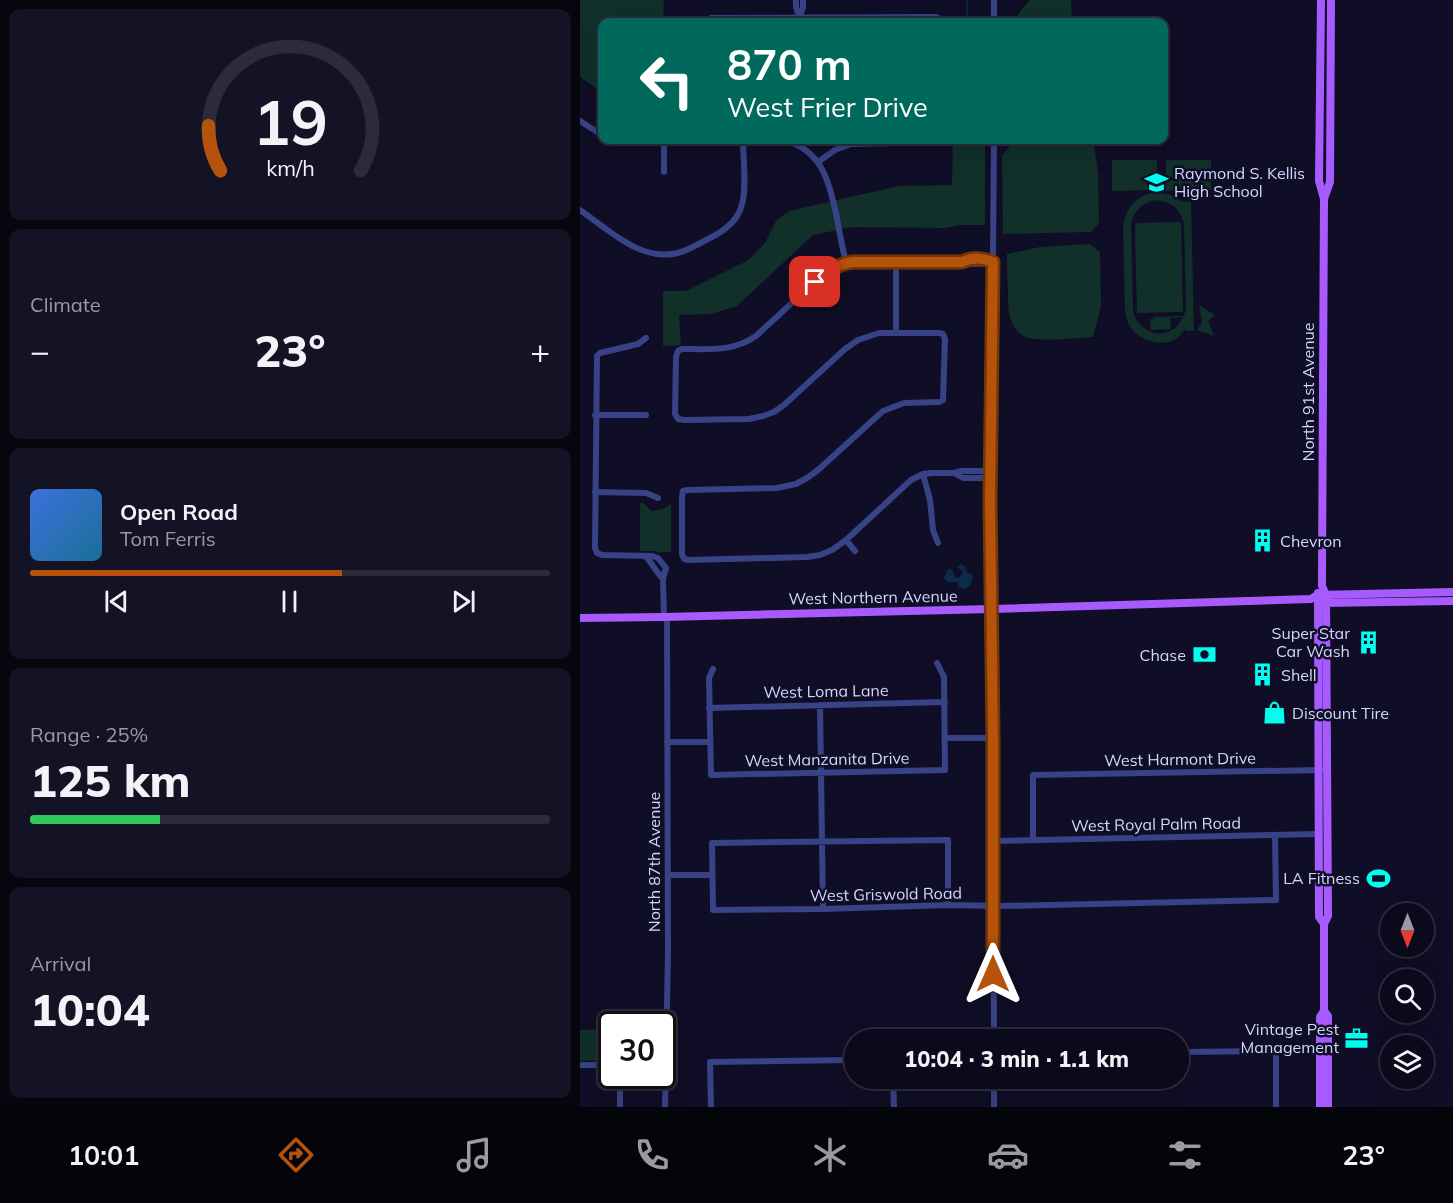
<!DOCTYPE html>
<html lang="en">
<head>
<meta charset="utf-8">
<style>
	body { margin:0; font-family:Mulish,sans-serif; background:#141325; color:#f1f3f6; height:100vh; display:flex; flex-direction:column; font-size:22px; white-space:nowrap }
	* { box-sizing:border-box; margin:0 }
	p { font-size:20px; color:#9a9aa3 }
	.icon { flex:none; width:33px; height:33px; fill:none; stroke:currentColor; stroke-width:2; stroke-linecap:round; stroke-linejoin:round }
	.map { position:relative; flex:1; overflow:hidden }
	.details { display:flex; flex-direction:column; gap:9px; padding:9px; background:#06060f; width:580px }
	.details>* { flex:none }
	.guide { position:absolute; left:18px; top:18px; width:570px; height:126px; border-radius:12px; box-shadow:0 6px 24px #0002,0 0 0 2px #2b2b3b; background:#00695c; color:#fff; overflow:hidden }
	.needle { width:39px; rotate:180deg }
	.controls { position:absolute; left:800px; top:903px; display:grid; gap:12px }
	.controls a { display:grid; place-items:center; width:54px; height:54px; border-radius:50%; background:#0b0a1c; box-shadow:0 6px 24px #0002,0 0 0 2px #2b2b3b; font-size:30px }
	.speed { position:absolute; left:18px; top:1011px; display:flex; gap:12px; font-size:30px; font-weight:700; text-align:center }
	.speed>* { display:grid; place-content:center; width:78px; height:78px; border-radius:50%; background:#0b0a1c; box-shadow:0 6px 24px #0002,0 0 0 2px #2b2b3b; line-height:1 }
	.speed .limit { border:3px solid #111; border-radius:9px; background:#fff; color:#111 }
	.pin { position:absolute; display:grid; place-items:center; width:51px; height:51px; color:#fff; margin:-26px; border-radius:12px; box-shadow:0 3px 9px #0006 }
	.me { position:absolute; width:66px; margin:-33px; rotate:0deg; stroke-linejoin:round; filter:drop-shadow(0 0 4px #0008) }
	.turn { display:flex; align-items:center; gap:21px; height:126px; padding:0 30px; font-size:27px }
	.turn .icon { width:78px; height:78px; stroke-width:2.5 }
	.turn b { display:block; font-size:42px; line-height:51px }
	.big { font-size:45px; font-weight:800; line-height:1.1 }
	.details .card { flex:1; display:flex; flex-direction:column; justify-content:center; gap:9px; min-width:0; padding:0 21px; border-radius:12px; background:#141325 }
	.details .dial { align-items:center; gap:0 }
	.dial svg { height:156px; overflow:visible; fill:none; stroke:#2b2b3b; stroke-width:7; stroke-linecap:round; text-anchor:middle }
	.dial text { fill:#f1f3f6; stroke:none }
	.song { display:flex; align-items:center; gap:18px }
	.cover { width:72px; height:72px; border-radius:9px; background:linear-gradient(135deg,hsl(220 70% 55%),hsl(200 70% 35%)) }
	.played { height:6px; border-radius:3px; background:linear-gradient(90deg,#b45309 60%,#2b2b3b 60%) }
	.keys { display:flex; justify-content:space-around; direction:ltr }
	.heat { display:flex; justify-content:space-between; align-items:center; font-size:33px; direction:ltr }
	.charge { height:9px; border-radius:4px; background:linear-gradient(90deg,#34c759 25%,#2b2b3b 0) }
	.trip { position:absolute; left:264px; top:1029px; width:345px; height:60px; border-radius:30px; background:#0b0a1c; box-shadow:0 6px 24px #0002,0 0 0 2px #2b2b3b; font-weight:800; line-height:60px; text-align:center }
	.tab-bar { display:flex; height:96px; justify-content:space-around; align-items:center; background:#04040b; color:#9a9aa3 }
	.tab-bar .icon { width:42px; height:42px }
	.tab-bar .active { color:#b45309 }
	.tab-bar b { font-size:27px; color:#f1f3f6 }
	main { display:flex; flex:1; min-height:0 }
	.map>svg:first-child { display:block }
	.green { fill:#11302a; fill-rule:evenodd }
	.water { fill:#0b2b49 }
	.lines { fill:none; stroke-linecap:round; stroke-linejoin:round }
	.stream { stroke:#0b2b49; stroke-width:1.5 }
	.minor { stroke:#384286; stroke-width:6 }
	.major { stroke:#a75bff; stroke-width:8 }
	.route-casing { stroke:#753606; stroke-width:15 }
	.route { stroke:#b45309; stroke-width:10 }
	.labels { text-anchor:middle; stroke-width:5; stroke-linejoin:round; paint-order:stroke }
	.poi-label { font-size:16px; fill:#d4d6ff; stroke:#0f0e26; text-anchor:start }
	.street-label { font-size:16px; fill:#d4d6ff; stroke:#0f0e26 }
</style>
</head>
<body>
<main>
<section class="details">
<div class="card dial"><svg viewBox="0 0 100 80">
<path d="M14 69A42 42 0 1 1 86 69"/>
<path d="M14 69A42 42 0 0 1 8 46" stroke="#b45309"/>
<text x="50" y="56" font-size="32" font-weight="700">19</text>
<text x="50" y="72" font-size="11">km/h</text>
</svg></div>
<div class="card"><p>Climate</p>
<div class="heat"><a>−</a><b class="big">23°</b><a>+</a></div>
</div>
<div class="card">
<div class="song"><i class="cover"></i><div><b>Open Road</b><p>Tom Ferris</p></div></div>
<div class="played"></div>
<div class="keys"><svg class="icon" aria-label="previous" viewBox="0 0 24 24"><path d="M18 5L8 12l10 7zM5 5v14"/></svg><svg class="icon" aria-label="pause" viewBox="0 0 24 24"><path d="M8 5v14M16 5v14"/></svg><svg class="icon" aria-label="next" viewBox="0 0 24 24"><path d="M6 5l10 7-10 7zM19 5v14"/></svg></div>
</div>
<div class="card"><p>Range · 25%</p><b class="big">125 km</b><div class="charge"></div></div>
<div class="card"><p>Arrival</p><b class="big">10:04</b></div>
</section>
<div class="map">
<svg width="873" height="1107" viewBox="0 0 873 1107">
	<rect width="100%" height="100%" fill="#0f0e26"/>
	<path class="green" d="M0,0H84L83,22H22V92L0,77Z
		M450,0H491L492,22H434L441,10Z
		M373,140H405V225H380L364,228L272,227L233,235L157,306L131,314L99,315L101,345L83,346V291H106L167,261L185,243L196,221L209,211L319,186L372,185Z
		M430,140H471V144H514L518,173L519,223L511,232L423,234L422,155L430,146Z
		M532,160H577V190L532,191Z
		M586,160H631V190L586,191Z
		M576,192L591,195L601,201L611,202L614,331H606L605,329C594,350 564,345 551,328C547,323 546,317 545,310L543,228C546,207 555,196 576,192ZM575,200C591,202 601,208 604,224L606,308L604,316L573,317V319H570L571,330L591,329L590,318L603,317C592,342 560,337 553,312L551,223C555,210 562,203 575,200Z
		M598,222L601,223L603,312L557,313L555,225L557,224V223Z
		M510,244L520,252L521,306L513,337C495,338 474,341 456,339C427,337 428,309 428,288C427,276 427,265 427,254L460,247Z
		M619,305L635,315L628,321L634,336L617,330L622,322Z
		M61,501L72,511L83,509L91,504V552H83L80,553L76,551H60V505Z
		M31,1029V1060L0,1061V1030Z
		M45,1076H77V1081H45Z"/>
	<path class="water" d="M381,564L385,566L386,571L389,574L391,573L393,577L390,586L384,589L377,587L379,585L377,582H367L364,578L367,570L369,569H372L375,578L380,577L383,572L377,567Z"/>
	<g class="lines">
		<path class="stream" d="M387,0V22"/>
		<path class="minor" d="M216,0V7L220,18
			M220,17L223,7V0
			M124,22V21L131,18L356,17L361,19L362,22
			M414,22V0
			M0,121L22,135
			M41,140H111
			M84,140V172
			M203,140C241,149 248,179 256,213C259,230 262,246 266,263
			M414,140C413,292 410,445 410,598L412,609L414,1040
			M238,162L255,150L271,144L360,142
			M0,210C29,230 60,262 98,253C109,250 118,244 128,239C143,232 158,222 162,204C167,187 163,158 163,140
			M316,262V333
			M383,262C393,256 402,258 413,262
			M66,338L58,344L20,353L17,356L15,548L17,553L22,555L72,556L78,558L86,568L83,579L84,617
			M15,415H66
			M410,471H381L374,473H352L343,474L331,480L266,540L252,550L240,555L227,557L109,560L104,559L102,554V497L103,491L108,490L197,488L216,484L227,478L238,470L303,411L324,403L359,402L363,400L365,339L363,334L359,333H299L278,340L265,349L204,405L194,412L183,416L169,419L104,420L98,419L95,414L96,357L98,351L102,349C129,349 153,352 176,336C189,324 202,312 214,301C232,285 249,266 273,262H382C393,265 402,265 413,262
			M374,473L383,478H409
			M343,474L350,500L353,530L358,543
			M15,492L66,493L78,498
			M266,540L275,551
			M65,556C73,564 76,572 83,579
			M133,669L129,678L131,775L365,770L364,677L357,663
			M240,705L243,909
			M129,708L365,702
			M365,738H413
			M87,742H130
			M453,840V775L741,770
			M413,841L739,834
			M88,875H132
			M368,905V840L132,843L133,910L243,909L368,905L420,906L696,900L695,835
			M598,1052L696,1051V1107
			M0,1065H32
			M313,1078L314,1107
			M40,1107V1076
			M85,1107L88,953L87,617
			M131,1107L130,1062L274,1060
			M414,1107V1078"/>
		<path class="major" d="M741,0L739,181L744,199L742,573V586L746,595L748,916L744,924V1011L748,1016V1107
			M744,199L750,182L751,0
			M738,593L739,917L744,924
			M741,603L873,601
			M0,618L84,617L412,609L731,599L737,595L873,592
			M740,1107V1017L744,1011"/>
	</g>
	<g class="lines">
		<defs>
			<path id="route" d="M235,282C247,272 258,264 273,262H382C393,257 402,258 413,262L410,501L413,738V974"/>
		</defs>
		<use href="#route" class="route-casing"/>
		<use href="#route" class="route"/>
	</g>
	<defs>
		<symbol id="school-bare" viewBox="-9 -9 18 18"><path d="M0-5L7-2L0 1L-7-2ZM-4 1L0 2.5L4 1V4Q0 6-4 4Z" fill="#00ffef" stroke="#0f0e26" stroke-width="2.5" paint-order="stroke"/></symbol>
		<symbol id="building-bare" viewBox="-9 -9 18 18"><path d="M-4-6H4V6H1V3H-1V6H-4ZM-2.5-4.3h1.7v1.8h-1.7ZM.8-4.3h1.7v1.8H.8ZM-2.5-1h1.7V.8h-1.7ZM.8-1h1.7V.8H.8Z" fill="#00ffef" stroke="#0f0e26" stroke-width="2.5" paint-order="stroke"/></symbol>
		<symbol id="bank-bare" viewBox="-9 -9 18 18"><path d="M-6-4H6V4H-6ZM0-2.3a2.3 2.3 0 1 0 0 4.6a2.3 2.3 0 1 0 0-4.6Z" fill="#00ffef" stroke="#0f0e26" stroke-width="2.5" paint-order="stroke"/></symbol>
		<symbol id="shop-bare" viewBox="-9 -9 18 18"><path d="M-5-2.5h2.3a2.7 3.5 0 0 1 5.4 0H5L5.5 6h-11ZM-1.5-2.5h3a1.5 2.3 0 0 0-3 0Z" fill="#00ffef" stroke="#0f0e26" stroke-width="2.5" paint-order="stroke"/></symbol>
		<symbol id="stadium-bare" viewBox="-9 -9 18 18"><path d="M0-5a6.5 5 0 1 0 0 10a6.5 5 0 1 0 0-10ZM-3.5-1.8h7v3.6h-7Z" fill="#00ffef" stroke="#0f0e26" stroke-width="2.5" paint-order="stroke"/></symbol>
		<symbol id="office-bare" viewBox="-9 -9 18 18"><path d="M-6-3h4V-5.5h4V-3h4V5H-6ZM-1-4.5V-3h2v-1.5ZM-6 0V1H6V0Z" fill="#00ffef" stroke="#0f0e26" stroke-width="2.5" paint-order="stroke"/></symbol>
	</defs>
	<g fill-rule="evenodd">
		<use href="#school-bare" x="560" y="166" width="33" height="33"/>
		<use href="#building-bare" x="666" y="524" width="33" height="33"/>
		<use href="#building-bare" x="772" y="626" width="33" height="33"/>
		<use href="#bank-bare" x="608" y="638" width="33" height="33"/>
		<use href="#building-bare" x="666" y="658" width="33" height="33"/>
		<use href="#shop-bare" x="678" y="696" width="33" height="33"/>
		<use href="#stadium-bare" x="782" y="862" width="33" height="33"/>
		<use href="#office-bare" x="760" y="1022" width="33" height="33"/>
	</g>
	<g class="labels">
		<g class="poi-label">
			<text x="594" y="179">Raymond S. Kellis<tspan x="594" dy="18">High School</tspan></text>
			<text x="700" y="547">Chevron</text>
			<text x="770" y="639" text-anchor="end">Super Star<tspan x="770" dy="18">Car Wash</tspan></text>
			<text x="606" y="661" text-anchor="end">Chase</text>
			<text x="701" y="681">Shell</text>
			<text x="712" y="719">Discount Tire</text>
			<text x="780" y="884" text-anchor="end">LA Fitness</text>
			<text x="759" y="1035" text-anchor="end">Vintage Pest<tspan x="759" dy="18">Management</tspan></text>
		</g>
		<g class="street-label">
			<text transform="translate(728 392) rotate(-90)" y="6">North 91st Avenue</text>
			<text transform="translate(293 597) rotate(-1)" y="6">West Northern Avenue</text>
			<text transform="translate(246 691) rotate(-1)" y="6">West Loma Lane</text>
			<text transform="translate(247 759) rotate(-1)" y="6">West Manzanita Drive</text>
			<text transform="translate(600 759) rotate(-1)" y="6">West Harmont Drive</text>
			<text transform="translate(576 824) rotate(-1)" y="6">West Royal Palm Road</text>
			<text transform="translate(74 862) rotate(-90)" y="6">North 87th Avenue</text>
			<text transform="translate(306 894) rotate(-1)" y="6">West Griswold Road</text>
		</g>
	</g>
</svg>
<div class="controls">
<a><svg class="needle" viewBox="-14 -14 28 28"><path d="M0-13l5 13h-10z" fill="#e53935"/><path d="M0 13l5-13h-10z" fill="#9a9aa3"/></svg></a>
<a><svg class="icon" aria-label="search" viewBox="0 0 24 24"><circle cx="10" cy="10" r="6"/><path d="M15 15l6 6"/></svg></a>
<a><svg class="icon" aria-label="layers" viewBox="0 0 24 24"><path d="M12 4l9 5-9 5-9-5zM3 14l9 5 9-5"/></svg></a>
</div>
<div class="speed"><div class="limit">30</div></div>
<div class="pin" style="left:235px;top:282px;background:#d93025"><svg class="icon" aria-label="arrive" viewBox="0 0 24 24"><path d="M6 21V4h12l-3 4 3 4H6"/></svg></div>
<svg class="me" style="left:413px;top:974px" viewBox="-20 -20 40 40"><path d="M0-17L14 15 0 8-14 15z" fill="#b45309" stroke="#fff" stroke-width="4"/></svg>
<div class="trip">10:04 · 3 min · 1.1 km</div>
<div class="guide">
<div class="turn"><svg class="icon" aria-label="left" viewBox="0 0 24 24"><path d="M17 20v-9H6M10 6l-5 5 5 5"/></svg><div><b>870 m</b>West Frier Drive</div></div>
</div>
</div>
</main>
<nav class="tab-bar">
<b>10:01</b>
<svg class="icon active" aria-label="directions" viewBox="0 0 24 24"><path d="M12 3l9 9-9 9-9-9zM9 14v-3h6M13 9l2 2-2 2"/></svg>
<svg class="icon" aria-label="music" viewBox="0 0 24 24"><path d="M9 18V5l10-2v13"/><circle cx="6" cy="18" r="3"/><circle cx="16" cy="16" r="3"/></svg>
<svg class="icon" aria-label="phone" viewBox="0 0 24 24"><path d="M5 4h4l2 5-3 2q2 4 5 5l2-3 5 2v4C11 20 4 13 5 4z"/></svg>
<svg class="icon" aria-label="climate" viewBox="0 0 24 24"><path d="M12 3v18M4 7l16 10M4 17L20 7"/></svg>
<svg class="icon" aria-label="car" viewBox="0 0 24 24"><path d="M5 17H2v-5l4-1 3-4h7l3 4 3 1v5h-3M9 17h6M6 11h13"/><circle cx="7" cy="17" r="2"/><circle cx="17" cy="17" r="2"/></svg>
<svg class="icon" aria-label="filters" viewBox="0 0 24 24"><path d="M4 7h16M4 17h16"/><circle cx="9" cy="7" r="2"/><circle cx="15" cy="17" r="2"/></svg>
<b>23°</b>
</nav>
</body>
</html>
